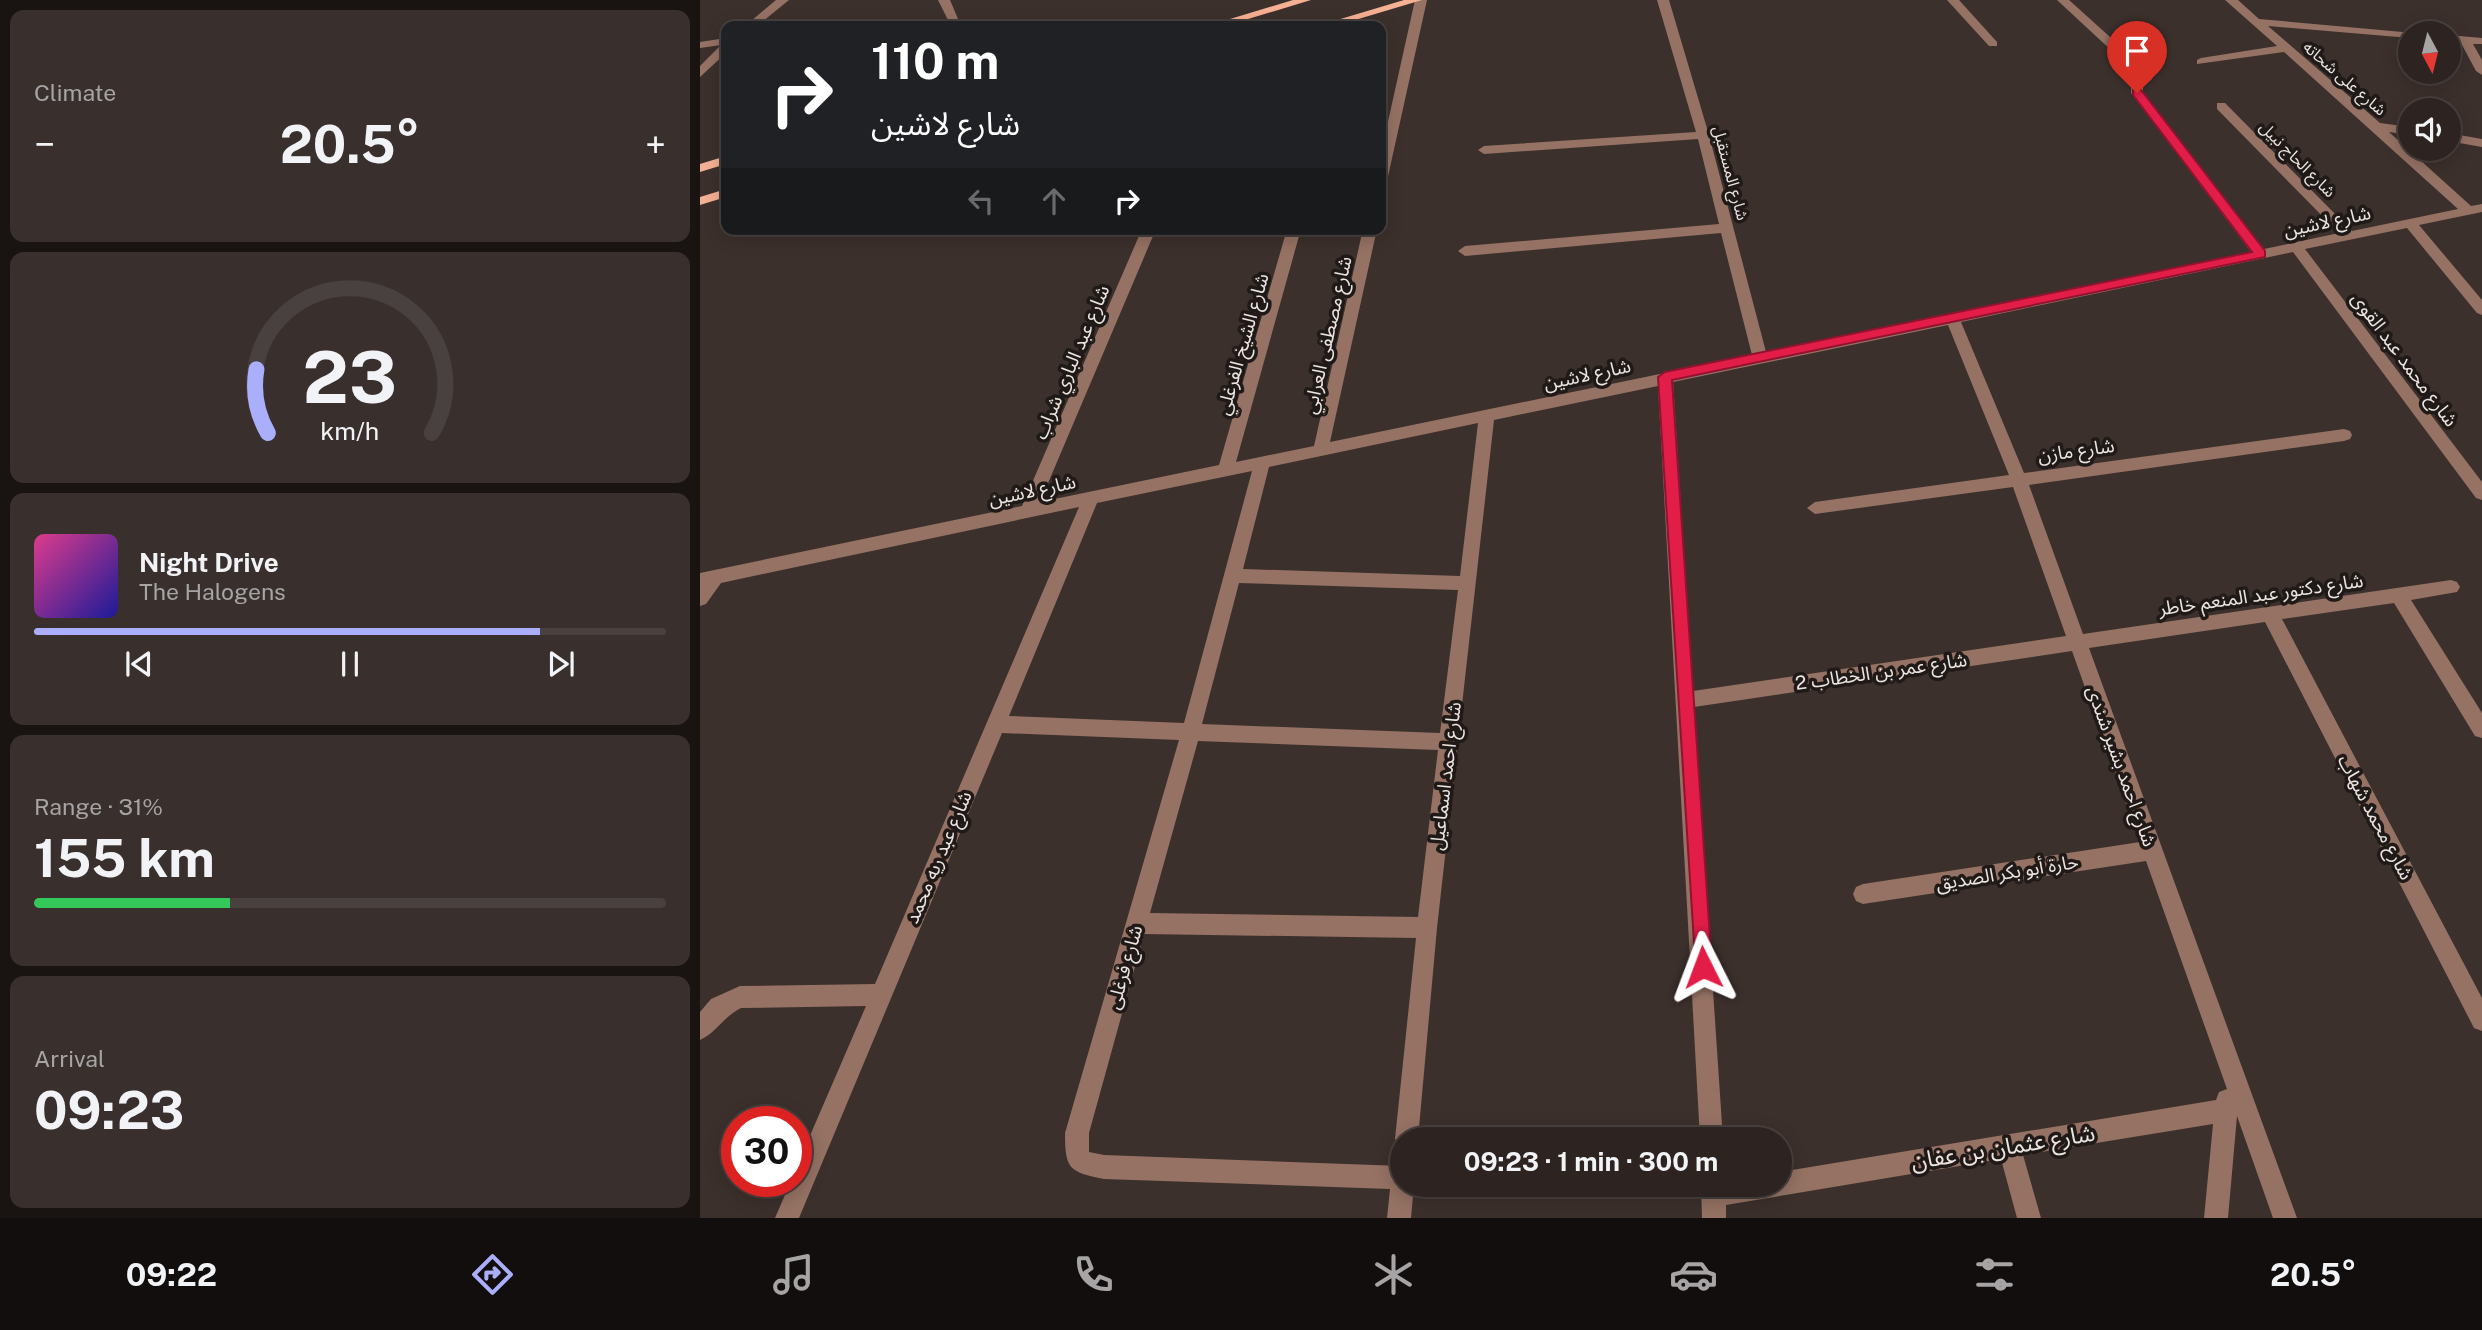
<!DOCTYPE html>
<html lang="en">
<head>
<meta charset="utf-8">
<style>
	body { margin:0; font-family:"Public Sans","Noto Sans Arabic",sans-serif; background:#39302e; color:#f1f3f6; height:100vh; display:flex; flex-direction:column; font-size:26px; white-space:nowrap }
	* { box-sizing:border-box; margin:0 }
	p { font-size:23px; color:#a7a4a5 }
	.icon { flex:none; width:38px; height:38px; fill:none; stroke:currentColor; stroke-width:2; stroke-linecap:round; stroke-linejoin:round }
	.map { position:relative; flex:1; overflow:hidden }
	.sheet { display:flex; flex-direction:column; gap:10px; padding:10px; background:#191412; width:700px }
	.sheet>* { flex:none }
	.hud { position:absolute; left:21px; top:21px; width:665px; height:214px; border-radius:14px; box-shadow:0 4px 18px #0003,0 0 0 2px #48413f; background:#202124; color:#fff; overflow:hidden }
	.needle { width:46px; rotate:173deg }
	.controls { position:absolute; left:1698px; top:21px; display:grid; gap:14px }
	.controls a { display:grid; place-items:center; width:63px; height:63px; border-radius:50%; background:#2d2421; box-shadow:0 4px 18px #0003,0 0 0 2px #48413f; font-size:35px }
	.speed { position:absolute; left:21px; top:1106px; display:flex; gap:14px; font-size:35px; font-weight:700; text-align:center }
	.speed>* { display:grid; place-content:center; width:91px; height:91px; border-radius:50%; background:#2d2421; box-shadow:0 4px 18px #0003,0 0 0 2px #48413f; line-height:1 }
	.speed .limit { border:10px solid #d22; background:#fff; color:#111 }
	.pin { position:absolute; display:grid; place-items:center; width:60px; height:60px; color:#fff; margin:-72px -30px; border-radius:50% 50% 50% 0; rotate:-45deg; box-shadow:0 0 7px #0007 }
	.pin .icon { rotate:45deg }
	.me { position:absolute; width:77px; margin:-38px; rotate:357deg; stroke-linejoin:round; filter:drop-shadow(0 0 5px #0008) }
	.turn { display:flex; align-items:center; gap:24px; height:147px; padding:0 35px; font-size:32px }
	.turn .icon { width:91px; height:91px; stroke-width:2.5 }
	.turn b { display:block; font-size:49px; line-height:60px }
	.lanes { display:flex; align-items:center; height:66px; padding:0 35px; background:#0003; justify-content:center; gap:35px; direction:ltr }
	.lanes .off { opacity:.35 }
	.big { font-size:52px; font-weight:700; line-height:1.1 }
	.sheet .tile { flex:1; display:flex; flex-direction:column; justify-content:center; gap:10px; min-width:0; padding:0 24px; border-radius:14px; background:#39302e }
	.sheet .dial { align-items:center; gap:0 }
	.dial svg { height:182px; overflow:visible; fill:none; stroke:#48413f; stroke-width:7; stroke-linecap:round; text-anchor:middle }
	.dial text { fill:#f1f3f6; stroke:none }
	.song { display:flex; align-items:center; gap:21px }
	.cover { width:84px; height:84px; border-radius:10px; background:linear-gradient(135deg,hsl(330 70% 55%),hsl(240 70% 35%)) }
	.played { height:7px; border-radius:4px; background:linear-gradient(90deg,#abaffb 80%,#48413f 80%) }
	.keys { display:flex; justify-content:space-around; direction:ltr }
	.heat { display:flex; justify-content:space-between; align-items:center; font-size:38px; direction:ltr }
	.charge { height:10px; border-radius:5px; background:linear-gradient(90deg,#34c759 31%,#48413f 0) }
	.trip { position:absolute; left:690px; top:1127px; width:402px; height:70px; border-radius:35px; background:#2d2421; box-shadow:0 4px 18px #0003,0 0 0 2px #48413f; font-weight:700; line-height:70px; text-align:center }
	.menu { display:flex; height:112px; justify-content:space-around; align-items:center; background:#120e0d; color:#a7a4a5 }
	.menu .icon { width:49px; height:49px }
	.menu .current { color:#abaffb }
	.menu b { font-size:32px; color:#f1f3f6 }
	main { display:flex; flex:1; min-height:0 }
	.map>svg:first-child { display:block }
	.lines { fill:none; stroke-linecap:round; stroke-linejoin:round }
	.minor { fill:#957264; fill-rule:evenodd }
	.major { fill:#f6b093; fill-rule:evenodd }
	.route { fill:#e11d48; stroke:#92132f; stroke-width:2 }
	.labels { text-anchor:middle; stroke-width:7; stroke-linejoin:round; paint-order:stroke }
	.far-street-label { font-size:16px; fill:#ebe4e1; stroke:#1f1a17 }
	.street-label { font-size:19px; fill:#ebe4e1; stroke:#1f1a17 }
	.near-street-label { font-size:23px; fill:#ebe4e1; stroke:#1f1a17 }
</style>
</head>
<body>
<main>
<section class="sheet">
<div class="tile"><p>Climate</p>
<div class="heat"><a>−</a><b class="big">20.5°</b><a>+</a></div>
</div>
<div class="tile dial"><svg viewBox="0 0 100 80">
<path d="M14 69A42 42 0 1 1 86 69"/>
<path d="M14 69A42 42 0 0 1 9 41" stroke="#abaffb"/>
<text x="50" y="56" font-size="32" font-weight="700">23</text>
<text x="50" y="72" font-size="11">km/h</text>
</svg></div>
<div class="tile">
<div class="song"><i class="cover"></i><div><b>Night Drive</b><p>The Halogens</p></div></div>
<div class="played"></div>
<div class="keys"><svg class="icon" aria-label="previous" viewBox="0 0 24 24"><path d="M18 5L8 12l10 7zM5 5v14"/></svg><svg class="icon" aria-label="pause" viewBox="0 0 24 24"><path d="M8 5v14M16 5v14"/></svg><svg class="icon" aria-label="next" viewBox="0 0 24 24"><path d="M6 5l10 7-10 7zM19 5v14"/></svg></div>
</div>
<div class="tile"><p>Range · 31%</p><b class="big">155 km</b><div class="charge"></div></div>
<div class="tile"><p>Arrival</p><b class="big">09:23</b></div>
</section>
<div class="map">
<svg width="1782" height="1218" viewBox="0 0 1782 1218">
	<rect width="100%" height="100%" fill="#3c302c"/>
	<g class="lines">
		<path class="minor" d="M76,0H89L57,26H45Z
			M238,0H250L261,26H251Z
			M715,0H727L687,181L681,185V153Z
			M957,0H969L1009,135L1066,352L1551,252L1431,93V86L1440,77L1357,0H1369L1450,73L1452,79L1443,87V93L1564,249L1639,233L1517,109V103H1525L1652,231L1758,209L1584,52L1497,64V60L1501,58L1577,46L1525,0H1538L1559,19L1714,33H1710V38L1568,26L1680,123L1710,127V135L1689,132L1771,206L1782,204V212L1719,225L1782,300V315L1777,313L1707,228L1605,249L1782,482V500L1776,498L1593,252L1261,322L1324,473L1644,429L1650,431L1652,435L1650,439L1644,441L1329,485L1383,634L1751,580L1757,582L1760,587L1757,592L1711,600L1782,713V738L1775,736L1694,603L1582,619L1782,998V1031L1774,1028L1565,622L1389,648L1597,1218H1573L1537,1116L1528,1218H1504L1513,1124L1323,1155L1341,1218H1317L1301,1159L1026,1205V1218H1002L1001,1185H1080V1172L1516,1100L1519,1092L1527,1089L1446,861L1163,904L1156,901L1153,894L1156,887L1163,884L1440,842L1372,651L994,707L1023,1139H1000L958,386L794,420L737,928L718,1139H702V1148L695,1139L716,938L444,934L389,1133V1152L404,1155L702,1166V1185H714L711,1218H687L690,1189L404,1179C369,1172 365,1169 365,1133L479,740L302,733L99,1218H75L91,1181H96V1168L166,1006L41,1008C23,1017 16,1033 0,1040V1012L11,999L40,986L175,984L379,507L21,583L6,604L0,606V573L322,506L442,229H456L340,502L519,465L587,229H601L536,462L614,446L663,229H677L630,442L1052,355L1021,233L765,256L758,251L765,246L1019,224L998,139L784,154L778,150L784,146L996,132ZM1248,325L1309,475L1115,502L1107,508L1115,514L1313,487L1366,636L993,691L973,382ZM778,423L760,576L543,569L569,467ZM552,471L484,723L309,716L397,503ZM539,583L758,590L740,733L502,724ZM498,741L738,750L718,917L450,913Z
			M1247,0H1259L1297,42V46H1289Z
			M1748,35L1782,38V44H1773L1782,60V75L1776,71L1761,43L1748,41Z
			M26,38V53L0,77V66L21,45L0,48V42Z
			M1748,133L1782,139V147L1748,141Z"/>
		<path class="major" d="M593,0H611L525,26H507Z
			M704,0H722L635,26H617Z
			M26,156V164L0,172V164Z
			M26,189V197L0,205V197Z"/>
	</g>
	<path class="route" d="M1433,90H1441L1565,251V257L972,380L1012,967L1009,974L1003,977L996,974L958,377L965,372L1552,252L1433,95Z"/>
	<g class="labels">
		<g class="far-street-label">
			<text transform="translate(1645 78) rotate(41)" y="6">شارع على شحاته</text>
			<text transform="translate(1598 159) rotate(45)" y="6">شارع الحاج نبيل</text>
			<text transform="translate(1031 173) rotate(75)" y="6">شارع المستقبل</text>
		</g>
		<g class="street-label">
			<text transform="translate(1627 221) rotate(-12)" y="7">شارع لاشين</text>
			<text transform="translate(627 335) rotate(-77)" y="7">شارع مصطفى العرابي</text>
			<text transform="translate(542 344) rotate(-74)" y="7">شارع الشيخ الفرغلي</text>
			<text transform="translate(1705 359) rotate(53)" y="7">شارع محمد عبد القوى</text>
			<text transform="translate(371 362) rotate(-67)" y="7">شارع عبد الباري شراب</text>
			<text transform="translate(887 374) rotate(-12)" y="7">شارع لاشين</text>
			<text transform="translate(1376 450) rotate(-8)" y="7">شارع مازن</text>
			<text transform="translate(332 490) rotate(-12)" y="7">شارع لاشين</text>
			<text transform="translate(1561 594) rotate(-8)" y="7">شارع دكتور عبد المنعم خاطر</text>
			<text transform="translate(1181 671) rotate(-8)" y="7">شارع عمر بن الخطاب 2</text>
			<text transform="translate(1422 766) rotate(70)" y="7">شارع احمد بشير شندى</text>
			<text transform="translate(745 776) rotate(-83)" y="7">شارع احمد اسماعيل</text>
			<text transform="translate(1676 817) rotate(62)" y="7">شارع محمد شهاب</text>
			<text transform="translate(238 857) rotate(-67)" y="7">شارع عبد ريه محمد</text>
			<text transform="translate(1307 872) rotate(-9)" y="7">حارة أبو بكر الصديق</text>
			<text transform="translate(424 967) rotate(-74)" y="7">شارع فرغلى</text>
		</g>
		<g class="near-street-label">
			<text transform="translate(1303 1147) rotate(-9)" y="8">شارع عثمان بن عفان</text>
		</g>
	</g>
</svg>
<div class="controls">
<a><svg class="needle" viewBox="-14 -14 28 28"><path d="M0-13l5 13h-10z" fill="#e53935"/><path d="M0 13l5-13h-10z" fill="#a7a4a5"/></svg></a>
<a><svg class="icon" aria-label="sound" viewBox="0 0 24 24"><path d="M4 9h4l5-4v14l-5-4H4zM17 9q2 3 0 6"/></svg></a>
</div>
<div class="speed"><div class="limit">30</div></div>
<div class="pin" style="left:1437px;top:93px;background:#d93025"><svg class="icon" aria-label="arrive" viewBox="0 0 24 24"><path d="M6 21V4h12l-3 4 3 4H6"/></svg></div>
<svg class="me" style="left:1003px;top:967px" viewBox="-20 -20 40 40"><path d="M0-17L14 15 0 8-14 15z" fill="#e11d48" stroke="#fff" stroke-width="4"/></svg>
<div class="trip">09:23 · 1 min · 300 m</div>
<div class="hud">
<div class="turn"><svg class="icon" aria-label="right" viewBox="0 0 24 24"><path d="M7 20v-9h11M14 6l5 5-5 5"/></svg><div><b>110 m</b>شارع لاشين</div></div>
<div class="lanes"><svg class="icon off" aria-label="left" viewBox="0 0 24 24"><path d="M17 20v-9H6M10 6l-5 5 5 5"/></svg><svg class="icon off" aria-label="ahead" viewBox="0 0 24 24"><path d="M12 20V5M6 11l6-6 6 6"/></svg><svg class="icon" aria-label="right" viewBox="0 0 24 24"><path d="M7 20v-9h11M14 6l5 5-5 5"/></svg></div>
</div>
</div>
</main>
<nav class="menu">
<b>09:22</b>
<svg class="icon current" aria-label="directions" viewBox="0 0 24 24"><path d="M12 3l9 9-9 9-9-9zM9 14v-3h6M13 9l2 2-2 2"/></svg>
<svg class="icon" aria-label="music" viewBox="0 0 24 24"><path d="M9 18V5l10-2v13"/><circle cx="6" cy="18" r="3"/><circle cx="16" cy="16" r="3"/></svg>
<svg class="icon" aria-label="phone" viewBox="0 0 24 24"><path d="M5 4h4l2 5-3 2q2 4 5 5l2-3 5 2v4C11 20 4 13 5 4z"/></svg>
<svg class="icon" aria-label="climate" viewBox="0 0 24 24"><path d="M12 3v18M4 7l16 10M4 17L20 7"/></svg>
<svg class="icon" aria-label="car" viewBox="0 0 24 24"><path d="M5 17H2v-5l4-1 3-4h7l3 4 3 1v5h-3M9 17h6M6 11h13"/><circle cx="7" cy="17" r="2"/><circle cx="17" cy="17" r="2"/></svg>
<svg class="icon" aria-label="filters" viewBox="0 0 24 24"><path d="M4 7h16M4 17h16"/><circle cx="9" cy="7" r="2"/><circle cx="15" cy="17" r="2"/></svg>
<b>20.5°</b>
</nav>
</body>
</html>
